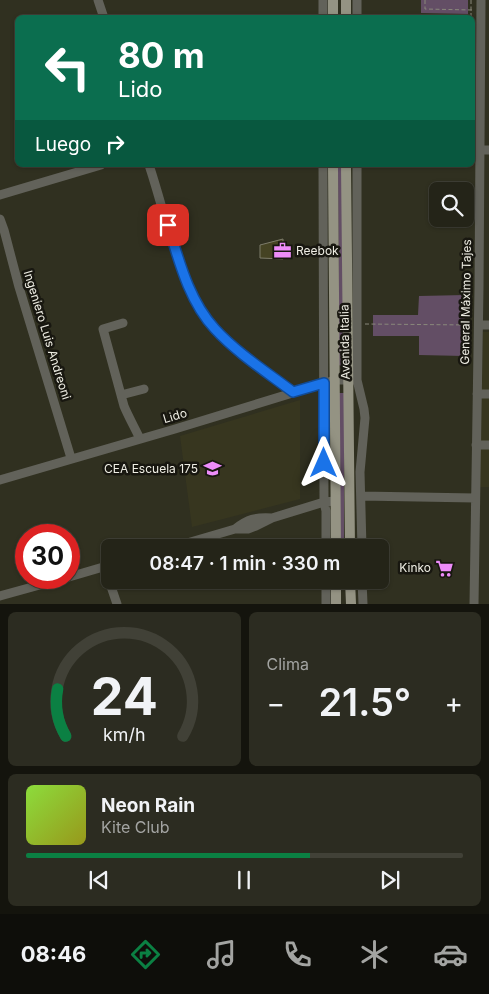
<!DOCTYPE html>
<html lang="es">
<head>
<meta charset="utf-8">
<style>
	body { margin:0; font-family:Inter,sans-serif; background:#2c2c21; color:#f1f3f6; height:100vh; display:flex; flex-direction:column; font-size:19px; white-space:nowrap }
	* { box-sizing:border-box; margin:0 }
	p { font-size:16px; color:#a3a4a2 }
	.icon { flex:none; width:28px; height:28px; fill:none; stroke:currentColor; stroke-width:2; stroke-linecap:round; stroke-linejoin:round }
	.map { position:relative; height:604px; overflow:hidden }
	.panel { display:flex; flex-direction:column; gap:8px; padding:8px; background:#14140d; flex:1 }
	.panel>* { flex:none }
	.banner { position:absolute; left:15px; top:15px; width:460px; height:152px; border-radius:8px; box-shadow:0 1px 4px #0004,0 0 0 1px #414137; background:#0b6e4f; color:#fff; overflow:hidden }
	.buttons { position:absolute; left:429px; top:182px; display:grid; gap:10px }
	.buttons a { display:grid; place-items:center; width:45px; height:45px; border-radius:8px; background:#242418; box-shadow:0 1px 4px #0004,0 0 0 1px #414137; font-size:25px }
	.speed { position:absolute; left:15px; top:524px; display:flex; gap:10px; font-size:25px; font-weight:700; text-align:center }
	.speed>* { display:grid; place-content:center; width:65px; height:65px; border-radius:50%; background:#242418; box-shadow:0 1px 4px #0004,0 0 0 1px #414137; line-height:1 }
	.speed .limit { border:8px solid #d22; background:#fff; color:#111 }
	.pin { position:absolute; display:grid; place-items:center; width:42px; height:42px; color:#fff; margin:-21px; border-radius:10px; box-shadow:0 2px 8px #0006 }
	.me { position:absolute; width:55px; margin:-28px; rotate:0deg; stroke-linejoin:round; filter:drop-shadow(0 0 4px #0008) }
	.turn { display:flex; align-items:center; gap:18px; height:105px; padding:0 20px; font-size:22px }
	.turn .icon { width:65px; height:65px; stroke-width:2.5 }
	.turn b { display:block; font-size:35px; line-height:42px }
	.then { display:flex; align-items:center; height:48px; padding:0 20px; background:#0003; gap:10px; font-size:19px }
	.big { font-size:38px; font-weight:600; line-height:1.1 }
	.panel .tile { flex:1; display:flex; flex-direction:column; justify-content:center; gap:8px; min-width:0; padding:0 18px; border-radius:8px; background:#2c2c21 }
	.panel .dial { align-items:center; gap:0 }
	.dial svg { height:130px; overflow:visible; fill:none; stroke:#414137; stroke-width:7; stroke-linecap:round; text-anchor:middle }
	.dial text { fill:#f1f3f6; stroke:none }
	.song { display:flex; align-items:center; gap:15px }
	.cover { width:60px; height:60px; border-radius:8px; background:linear-gradient(135deg,hsl(90 70% 55%),hsl(60 70% 35%)) }
	.played { height:5px; border-radius:2px; background:linear-gradient(90deg,#0b8043 65%,#414137 65%) }
	.keys { display:flex; justify-content:space-around; direction:ltr }
	.heat { display:flex; justify-content:space-between; align-items:center; font-size:28px; direction:ltr }
	.panel .tiles { flex:1; display:grid; gap:8px; grid-template-columns:1fr 1fr }
	.tile:last-child { grid-column:span 2 }
	.trip { position:absolute; left:101px; top:539px; width:288px; height:50px; border-radius:8px; background:#242418; box-shadow:0 1px 4px #0004,0 0 0 1px #414137; font-weight:600; line-height:50px; text-align:center }
	.tabs { display:flex; height:80px; justify-content:space-around; align-items:center; background:#0e0e0a; color:#a3a4a2 }
	.tabs .icon { width:35px; height:35px }
	.tabs .active { color:#0b8043 }
	.tabs b { font-size:22px; color:#f1f3f6 }
	.map>svg:first-child { display:block }
	.built { fill:#37361f }
	.green { fill:#634e65 }
	.building { fill:#454323; stroke:#7d7c6a }
	.lines { fill:none; stroke-linecap:round; stroke-linejoin:round }
	.path { stroke:#89887b; stroke-width:1; stroke-dasharray:4 2.5; stroke-linecap:butt }
	.minor { stroke:#62625a; stroke-width:9 }
	.major { stroke:#949383; stroke-width:10 }
	.route-casing { stroke:#114b97; stroke-width:12 }
	.route { stroke:#1a73e8; stroke-width:9 }
	.labels { text-anchor:middle; stroke-width:5; stroke-linejoin:round; paint-order:stroke }
	.poi-label { font-size:12px; fill:#efeee4; stroke:#181710; text-anchor:end }
	.street-label { font-size:12px; fill:#efeee4; stroke:#181710 }
</style>
</head>
<body>
<div class="map">
<svg width="489" height="604" viewBox="0 0 489 604">
	<rect width="100%" height="100%" fill="#303020"/>
	<path class="built" d="M483,332H489V487H480Z
		M300,400V499L192,527L180,436Z"/>
	<path class="green" d="M421,0H468V14L421,13Z
		M338,165H343V366L342,367L339,365Z
		M465,295L464,356L419,355V336H373V315H418L419,296Z
		M339,393H344V547L338,548Z"/>
	<path class="building" d="M283,239V259L260,258V245Z"/>
	<g class="lines">
		<path class="path" d="M425,0V9L472,10
			M471,0V18
			M365,324L471,325"/>
		<path class="minor" d="M98,0L104,18
			M323,18V0
			M357,18V0
			M472,150H489
			M149,165C166,215 180,292 216,330C239,354 267,372 293,392
			M323,165L324,502L326,511V548
			M357,165V380L364,409L365,418L360,472L362,548
			M0,195L101,165
			M0,219L4,230L19,287L71,458
			M123,323L103,329L124,406C129,418 135,428 140,439
			M479,325H489
			M477,394H489
			M121,395L144,389
			M476,445H489
			M0,480L175,429L335,380H355
			M361,496L475,498
			M235,529C248,519 255,517 272,518
			M170,548L235,529H248L256,526L272,518L324,502L335,501
			M104,566L117,604
			M69,577L110,565
			M326,580V604
			M362,580L363,604
			M0,596L65,578
			M474,604L479,287L481,0"/>
		<path class="major" d="M333,0V18
			M346,18V0
			M333,165L336,548
			M346,165L350,548
			M336,580V604
			M350,580L351,604"/>
	</g>
	<g class="lines">
		<defs>
			<path id="route" d="M168,225C179,261 189,301 215,329C237,353 268,373 293,392L324,383V463"/>
		</defs>
		<use href="#route" class="route-casing"/>
		<use href="#route" class="route"/>
	</g>
	<defs>
		<symbol id="office-bare" viewBox="-9 -9 18 18"><path d="M-6-3h4V-5.5h4V-3h4V5H-6ZM-1-4.5V-3h2v-1.5ZM-6 0V1H6V0Z" fill="#ed8cf9" stroke="#181710" stroke-width="2.5" paint-order="stroke"/></symbol>
		<symbol id="school-bare" viewBox="-9 -9 18 18"><path d="M0-5L7-2L0 1L-7-2ZM-4 1L0 2.5L4 1V4Q0 6-4 4Z" fill="#ed8cf9" stroke="#181710" stroke-width="2.5" paint-order="stroke"/></symbol>
		<symbol id="supermarket-bare" viewBox="-9 -9 18 18"><path d="M-6-5.5h2.5l.6 2H6L4.5 2H-2.5L-4.4-4H-6ZM-1.5 3.2a1.3 1.3 0 1 0 .1 0ZM3 3.2a1.3 1.3 0 1 0 .1 0Z" fill="#ed8cf9" stroke="#181710" stroke-width="2.5" paint-order="stroke"/></symbol>
	</defs>
	<g fill-rule="evenodd">
		<use href="#office-bare" x="270" y="238" width="25" height="25"/>
		<use href="#school-bare" x="200" y="456" width="25" height="25"/>
		<use href="#supermarket-bare" x="432" y="556" width="25" height="25"/>
	</g>
	<g class="labels">
		<g class="poi-label">
			<text x="296" y="255" text-anchor="start">Reebok</text>
			<text x="198" y="473">CEA Escuela 175</text>
			<text x="431" y="572">Kinko</text>
		</g>
		<g class="street-label">
			<text transform="translate(466 302) rotate(-89)" y="4">General Máximo Tajes</text>
			<text transform="translate(47 335) rotate(73)" y="4">Ingeniero Luis Andreoni</text>
			<text transform="translate(345 342) rotate(-91)" y="4">Avenida Italia</text>
			<text transform="translate(175 416) rotate(-17)" y="4">Lido</text>
		</g>
	</g>
</svg>
<div class="buttons">
<a><svg class="icon" aria-label="search" viewBox="0 0 24 24"><circle cx="10" cy="10" r="6"/><path d="M15 15l6 6"/></svg></a>
</div>
<div class="speed"><div class="limit">30</div></div>
<div class="pin" style="left:168px;top:225px;background:#d93025"><svg class="icon" aria-label="arrive" viewBox="0 0 24 24"><path d="M6 21V4h12l-3 4 3 4H6"/></svg></div>
<svg class="me" style="left:324px;top:463px" viewBox="-20 -20 40 40"><path d="M0-17L14 15 0 8-14 15z" fill="#1a73e8" stroke="#fff" stroke-width="4"/></svg>
<div class="trip">08:47 · 1 min · 330 m</div>
<div class="banner">
<div class="turn"><svg class="icon" aria-label="left" viewBox="0 0 24 24"><path d="M17 20v-9H6M10 6l-5 5 5 5"/></svg><div><b>80 m</b>Lido</div></div>
<div class="then">Luego<svg class="icon" aria-label="right" viewBox="0 0 24 24"><path d="M7 20v-9h11M14 6l5 5-5 5"/></svg></div>
</div>
</div>
<section class="panel">
<div class="tiles">
<div class="tile dial"><svg viewBox="0 0 100 80">
<path d="M14 69A42 42 0 1 1 86 69"/>
<path d="M14 69A42 42 0 0 1 9 40" stroke="#0b8043"/>
<text x="50" y="56" font-size="32" font-weight="700">24</text>
<text x="50" y="72" font-size="11">km/h</text>
</svg></div>
<div class="tile"><p>Clima</p>
<div class="heat"><a>−</a><b class="big">21.5°</b><a>+</a></div>
</div>
<div class="tile">
<div class="song"><i class="cover"></i><div><b>Neon Rain</b><p>Kite Club</p></div></div>
<div class="played"></div>
<div class="keys"><svg class="icon" aria-label="previous" viewBox="0 0 24 24"><path d="M18 5L8 12l10 7zM5 5v14"/></svg><svg class="icon" aria-label="pause" viewBox="0 0 24 24"><path d="M8 5v14M16 5v14"/></svg><svg class="icon" aria-label="next" viewBox="0 0 24 24"><path d="M6 5l10 7-10 7zM19 5v14"/></svg></div>
</div>
</div>
</section>
<nav class="tabs">
<b>08:46</b>
<svg class="icon active" aria-label="directions" viewBox="0 0 24 24"><path d="M12 3l9 9-9 9-9-9zM9 14v-3h6M13 9l2 2-2 2"/></svg>
<svg class="icon" aria-label="music" viewBox="0 0 24 24"><path d="M9 18V5l10-2v13"/><circle cx="6" cy="18" r="3"/><circle cx="16" cy="16" r="3"/></svg>
<svg class="icon" aria-label="phone" viewBox="0 0 24 24"><path d="M5 4h4l2 5-3 2q2 4 5 5l2-3 5 2v4C11 20 4 13 5 4z"/></svg>
<svg class="icon" aria-label="climate" viewBox="0 0 24 24"><path d="M12 3v18M4 7l16 10M4 17L20 7"/></svg>
<svg class="icon" aria-label="car" viewBox="0 0 24 24"><path d="M5 17H2v-5l4-1 3-4h7l3 4 3 1v5h-3M9 17h6M6 11h13"/><circle cx="7" cy="17" r="2"/><circle cx="17" cy="17" r="2"/></svg>
</nav>
</body>
</html>
